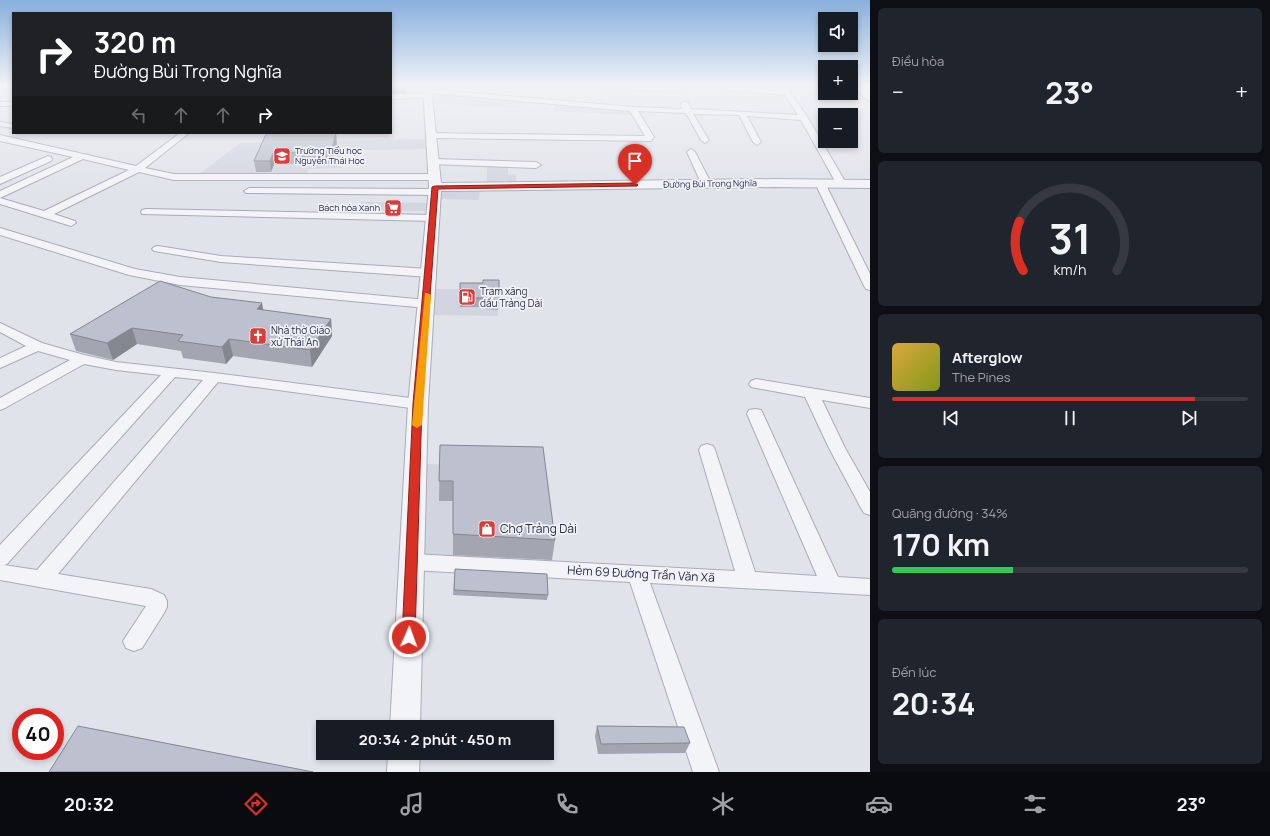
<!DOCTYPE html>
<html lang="vi">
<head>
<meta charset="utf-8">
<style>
	body { margin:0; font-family:Manrope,sans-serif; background:#20242c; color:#f1f3f6; height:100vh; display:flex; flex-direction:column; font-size:15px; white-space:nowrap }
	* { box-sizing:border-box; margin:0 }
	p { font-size:13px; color:#9ea1a6 }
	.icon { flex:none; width:22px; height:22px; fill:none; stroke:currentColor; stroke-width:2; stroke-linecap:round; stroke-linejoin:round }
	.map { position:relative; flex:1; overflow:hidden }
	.details { display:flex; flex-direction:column; gap:8px; padding:8px; background:#0d0f14; width:400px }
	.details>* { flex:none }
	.hud { position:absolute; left:12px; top:12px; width:380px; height:122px; border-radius:0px; box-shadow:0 2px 6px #0003; background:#202124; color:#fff; overflow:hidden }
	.fabs { position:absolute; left:818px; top:12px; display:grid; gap:8px }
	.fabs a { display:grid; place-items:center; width:40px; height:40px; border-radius:0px; background:#171b24; box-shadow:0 2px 6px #0003; font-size:20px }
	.speed { position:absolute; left:12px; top:708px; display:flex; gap:8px; font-size:20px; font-weight:700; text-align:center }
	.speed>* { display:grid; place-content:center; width:52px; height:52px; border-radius:50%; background:#171b24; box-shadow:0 2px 6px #0003; line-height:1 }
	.speed .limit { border:6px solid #d22; background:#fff; color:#111 }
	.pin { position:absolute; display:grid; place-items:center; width:34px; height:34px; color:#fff; margin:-41px -17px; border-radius:50% 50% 50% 0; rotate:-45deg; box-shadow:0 0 4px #0007 }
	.pin .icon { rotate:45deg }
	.me { position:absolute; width:44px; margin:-22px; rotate:2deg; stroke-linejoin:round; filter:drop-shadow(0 0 3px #0008) }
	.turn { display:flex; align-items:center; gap:14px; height:84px; padding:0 16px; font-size:18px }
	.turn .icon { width:52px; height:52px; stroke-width:2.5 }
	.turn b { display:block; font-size:28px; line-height:34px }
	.lanes { display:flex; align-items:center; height:38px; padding:0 16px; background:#0003; justify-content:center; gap:20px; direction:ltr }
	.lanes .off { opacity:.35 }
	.big { font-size:30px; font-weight:700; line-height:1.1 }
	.details .card { flex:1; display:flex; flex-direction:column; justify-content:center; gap:6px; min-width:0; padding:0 14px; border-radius:6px; background:#20242c }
	.details .dial { align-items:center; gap:0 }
	.dial svg { height:104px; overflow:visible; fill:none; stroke:#363941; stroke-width:7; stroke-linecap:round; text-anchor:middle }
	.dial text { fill:#f1f3f6; stroke:none }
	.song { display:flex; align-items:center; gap:12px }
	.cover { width:48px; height:48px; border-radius:6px; background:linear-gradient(135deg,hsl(40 70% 55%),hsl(70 70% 35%)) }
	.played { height:4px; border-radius:2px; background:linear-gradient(90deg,#d93025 85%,#363941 85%) }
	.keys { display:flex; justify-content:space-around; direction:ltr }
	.heat { display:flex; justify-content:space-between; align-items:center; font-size:22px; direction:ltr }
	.charge { height:6px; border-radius:3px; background:linear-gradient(90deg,#34c759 34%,#363941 0) }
	.trip { position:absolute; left:316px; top:720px; width:238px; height:40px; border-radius:0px; background:#171b24; box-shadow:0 2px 6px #0003; font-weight:700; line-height:40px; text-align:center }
	.dock { display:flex; height:64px; justify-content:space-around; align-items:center; background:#090b0e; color:#9ea1a6 }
	.dock .icon { width:28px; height:28px }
	.dock .active { color:#d93025 }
	.dock b { font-size:18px; color:#f1f3f6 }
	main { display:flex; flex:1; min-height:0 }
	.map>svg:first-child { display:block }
	.built { fill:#d2d5e0 }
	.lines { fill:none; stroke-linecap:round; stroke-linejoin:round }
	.minor-casing { stroke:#a8acb8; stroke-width:2 }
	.tertiary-casing { stroke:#a8acb8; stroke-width:2 }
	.minor { fill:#f3f4f8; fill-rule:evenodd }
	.tertiary { fill:#f3f4f8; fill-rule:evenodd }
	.wall { fill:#a3a5b1 }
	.shaded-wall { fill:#848690 }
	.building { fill:#bdc0ce; stroke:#848690 }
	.route { fill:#d93025; stroke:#8d1f18 }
	.slow { fill:#f59e0b }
	.labels { text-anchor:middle; stroke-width:3.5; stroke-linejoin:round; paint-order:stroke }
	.far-poi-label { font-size:9px; fill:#272d44; stroke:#f0f2f8; text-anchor:start }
	.far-street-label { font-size:9px; fill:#272d44; stroke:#f0f2f8 }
	.poi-label { font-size:10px; fill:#272d44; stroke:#f0f2f8; text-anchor:start }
	.near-poi-label { font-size:12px; fill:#272d44; stroke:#f0f2f8; text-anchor:start }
	.near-street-label { font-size:12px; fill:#272d44; stroke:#f0f2f8 }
</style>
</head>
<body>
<main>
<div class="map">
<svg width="870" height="772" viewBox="0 0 870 772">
	<rect width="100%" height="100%" fill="#e0e3ea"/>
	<path class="built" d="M431,93L525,101L519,108L432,103Z
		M557,103L630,110L632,115L554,111Z
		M425,139L426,149L362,150V155H342V168L309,169L306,175L197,176L240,143Z
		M487,165H508V174L516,175L517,184H487Z
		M480,189L479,200L441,199V190Z
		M361,202L428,203L427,211L359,210Z
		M435,289H498V316L434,315Z
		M426,464L541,467L552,562L425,557Z"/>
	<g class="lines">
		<defs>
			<path id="minor" d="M0,86H13V88H0Z
				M604,86L680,88L684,90L680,92L608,88Z
				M724,86L782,90L780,86H786L808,118L846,183L844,185H838L836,183L801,120L747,116L761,142L757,145L753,142L739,115L693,114L709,140L705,143L701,140L686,113L638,111L654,137L651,141L430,138L427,137L426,135L427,133L645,136L630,111L429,93L431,95L427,97L391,99V95L426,93L423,91L427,89L633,107L683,109L680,104L684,102H687L691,109L798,115L785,95L727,90L723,88Z
				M854,86H862L870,94V100H867Z
				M0,102H13V106H0Z
				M0,122L13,124V128L0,126Z
				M180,133H189L145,168L174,174H434L439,177L434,180H174L139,172L54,214L75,221L76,223L71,226L0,204V191L73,157L0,141V135L136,166ZM83,159L129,170L44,211L0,198Z
				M691,149L695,152L712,185L710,187H704L702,185L687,152Z
				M48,156L51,157L52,159L51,161L0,184V177Z
				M433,159L536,162L541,165L536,168L430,164L428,162Z
				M820,180L825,183L870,274V290L866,289L864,286L815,183Z
				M249,188L435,189L440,192L435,195L246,193L244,191Z
				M146,209L433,215L438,218L433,221L142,214L141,212L142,210Z
				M0,228L135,269L180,277L427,300L432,301L433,304L432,307L427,308L180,285L129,275L0,235Z
				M158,246L221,256L429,269L433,270L435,273L433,276L429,277L221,262L154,251L152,249L154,247Z
				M0,323L42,343L84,355L116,362L214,373L418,399L423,401L426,404L423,407L418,409L218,382L58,574L151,589L164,595L167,601V607L164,613L142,648L134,651L126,648L123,641L146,606L0,580V545L161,375L116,370L84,364L5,408L0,410V398L70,360L38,351L0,368V358L26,346L0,332ZM175,377L203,380L37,570L4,565L7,564Z
				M756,379L870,398V408L822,400L845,448L870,492V515L864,513L861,508L829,448L805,397L751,387L749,384L751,381Z
				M755,409L761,410L763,414L838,577L870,579V595L650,583L719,772H693L630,582L412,570L405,568L402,562L405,556L412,554L735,571L699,450L701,446L707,444L713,446L715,450L755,572L817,576L747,414L749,410Z"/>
			<path id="tertiary" d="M423,86H431L441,183L773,179L870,180V188L773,187L441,191L428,404L420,727H390L408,404L429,187Z
				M388,753H420L419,772H387Z"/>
		</defs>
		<use href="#minor" class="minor-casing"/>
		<use href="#tertiary" class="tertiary-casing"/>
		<use href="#minor" class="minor"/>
		<use href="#tertiary" class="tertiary"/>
	</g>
	<path class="wall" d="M266,134L337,144L332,163L274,164L271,172H256L254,161Z
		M460,283L499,300L498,310L485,309V307H460Z
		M211,297L263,310L331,319L332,336L312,367L233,356L226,364L183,358L181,351L137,344L113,360L76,351L70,334Z
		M440,445L555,540L552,560L453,555V501H439Z
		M455,569L548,595L547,600L453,595Z
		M597,726L690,743L685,753L598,754L595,736Z"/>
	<path class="shaded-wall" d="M391,86H406V93L391,94Z
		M336,133L337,144L332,163L331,152Z
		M273,153L274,164L271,172L270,161Z
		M262,303L265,320L257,309Z
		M331,319L332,336L312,367L310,350Z
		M132,328L137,344L113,360L107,343Z
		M229,339L233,356L226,364L222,347Z"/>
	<path class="building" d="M336,133L331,152L273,153L270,161H254L266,134Z
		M483,280H499V300H485V298H460V283H483Z
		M160,281L211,297L262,303L257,309L331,319L310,350L229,339L222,347L178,341L183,335L132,328L107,343L70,334Z
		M440,445L543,447L555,540L453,534V481H439Z
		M455,569L547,574L548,595L454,590Z
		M78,726L313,772H49Z
		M597,726L684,727L690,743L601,744Z"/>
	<linearGradient id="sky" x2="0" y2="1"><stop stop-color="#88b0de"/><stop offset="0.44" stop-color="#f1f2f6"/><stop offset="1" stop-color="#f1f2f6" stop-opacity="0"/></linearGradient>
	<rect width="870" height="194" fill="url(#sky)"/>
	<path class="route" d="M635,183L638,185L637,186L438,189L422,404L415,637L414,641L409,643L404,641L402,637L413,404L432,187L435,186Z"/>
	<path class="slow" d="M425,293H427L431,295L422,425L417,428L412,425Z"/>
	<defs>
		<symbol id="school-square" viewBox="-11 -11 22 22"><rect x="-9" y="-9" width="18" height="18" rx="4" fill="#db3c3a" stroke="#f0f2f8"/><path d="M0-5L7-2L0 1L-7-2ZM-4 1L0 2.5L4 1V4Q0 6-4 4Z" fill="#fff"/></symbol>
		<symbol id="supermarket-square" viewBox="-11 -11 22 22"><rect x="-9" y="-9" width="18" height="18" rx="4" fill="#db3c3a" stroke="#f0f2f8"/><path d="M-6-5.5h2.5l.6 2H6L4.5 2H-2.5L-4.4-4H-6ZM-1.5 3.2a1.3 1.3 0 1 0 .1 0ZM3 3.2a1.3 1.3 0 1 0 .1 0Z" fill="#fff"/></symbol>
		<symbol id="fuel-square" viewBox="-11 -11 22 22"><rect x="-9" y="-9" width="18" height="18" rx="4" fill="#db3c3a" stroke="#f0f2f8"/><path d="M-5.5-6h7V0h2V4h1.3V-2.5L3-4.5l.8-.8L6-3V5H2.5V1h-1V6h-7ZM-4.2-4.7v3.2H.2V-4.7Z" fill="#fff"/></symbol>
		<symbol id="church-square" viewBox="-11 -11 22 22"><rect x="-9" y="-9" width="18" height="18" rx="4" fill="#db3c3a" stroke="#f0f2f8"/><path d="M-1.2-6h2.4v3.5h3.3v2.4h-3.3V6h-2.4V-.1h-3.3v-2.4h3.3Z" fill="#fff"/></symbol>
		<symbol id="shop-square" viewBox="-11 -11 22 22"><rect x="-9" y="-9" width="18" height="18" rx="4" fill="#db3c3a" stroke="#f0f2f8"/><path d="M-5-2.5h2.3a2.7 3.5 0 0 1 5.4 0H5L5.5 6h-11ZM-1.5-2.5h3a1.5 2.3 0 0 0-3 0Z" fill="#fff"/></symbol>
	</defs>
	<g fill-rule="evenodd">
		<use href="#school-square" x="272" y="146" width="20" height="20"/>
		<use href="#supermarket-square" x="383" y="198" width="20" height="20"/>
		<use href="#fuel-square" x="457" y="287" width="20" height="20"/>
		<use href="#church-square" x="248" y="326" width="20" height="20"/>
		<use href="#shop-square" x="477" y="519" width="20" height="20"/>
	</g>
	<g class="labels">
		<g class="far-poi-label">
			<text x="295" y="154">Trường Tiểu học<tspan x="295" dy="10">Nguyễn Thái Học</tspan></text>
			<text x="380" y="211" text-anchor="end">Bách hóa Xanh</text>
		</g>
		<g class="far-street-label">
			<text transform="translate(710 184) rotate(-1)" y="3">Đường Bùi Trọng Nghĩa</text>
		</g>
		<g class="poi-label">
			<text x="480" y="295">Trạm xăng<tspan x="480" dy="12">dầu Trảng Dài</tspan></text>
			<text x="271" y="334">Nhà thờ Giáo<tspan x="271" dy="12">xứ Thái An</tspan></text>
		</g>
		<g class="near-poi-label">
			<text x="500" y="533">Chợ Trảng Dài</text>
		</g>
		<g class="near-street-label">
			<text transform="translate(641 574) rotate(3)" y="4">Hẻm 69 Đường Trần Văn Xã</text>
		</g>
	</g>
</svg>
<div class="fabs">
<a><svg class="icon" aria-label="sound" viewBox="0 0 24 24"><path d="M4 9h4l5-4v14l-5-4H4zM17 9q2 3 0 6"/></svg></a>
<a>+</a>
<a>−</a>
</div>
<div class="speed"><div class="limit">40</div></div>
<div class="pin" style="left:635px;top:185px;background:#d93025"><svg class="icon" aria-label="arrive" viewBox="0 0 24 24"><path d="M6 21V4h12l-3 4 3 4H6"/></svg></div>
<svg class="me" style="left:409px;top:637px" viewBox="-20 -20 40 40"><circle r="17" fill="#d93025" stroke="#fff" stroke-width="3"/><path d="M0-11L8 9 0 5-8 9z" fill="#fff"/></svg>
<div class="trip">20:34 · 2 phút · 450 m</div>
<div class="hud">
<div class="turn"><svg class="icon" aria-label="right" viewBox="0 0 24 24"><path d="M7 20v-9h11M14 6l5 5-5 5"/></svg><div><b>320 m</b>Đường Bùi Trọng Nghĩa</div></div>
<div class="lanes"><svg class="icon off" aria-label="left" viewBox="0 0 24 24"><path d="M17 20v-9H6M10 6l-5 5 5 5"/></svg><svg class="icon off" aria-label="ahead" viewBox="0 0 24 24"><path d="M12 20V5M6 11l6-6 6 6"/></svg><svg class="icon off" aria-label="ahead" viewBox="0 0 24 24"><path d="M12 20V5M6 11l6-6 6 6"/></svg><svg class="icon" aria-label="right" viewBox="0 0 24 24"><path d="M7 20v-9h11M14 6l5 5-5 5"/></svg></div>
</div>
</div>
<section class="details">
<div class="card"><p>Điều hòa</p>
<div class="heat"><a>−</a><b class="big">23°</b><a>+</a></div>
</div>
<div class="card dial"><svg viewBox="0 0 100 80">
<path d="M14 69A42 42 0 1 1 86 69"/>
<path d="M14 69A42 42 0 0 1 11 31" stroke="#d93025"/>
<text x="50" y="56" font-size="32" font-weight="700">31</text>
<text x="50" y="72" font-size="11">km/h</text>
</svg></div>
<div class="card">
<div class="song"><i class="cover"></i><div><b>Afterglow</b><p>The Pines</p></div></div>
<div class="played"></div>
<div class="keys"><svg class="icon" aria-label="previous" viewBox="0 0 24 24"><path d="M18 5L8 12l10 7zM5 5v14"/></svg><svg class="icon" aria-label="pause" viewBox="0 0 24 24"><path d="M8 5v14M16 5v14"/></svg><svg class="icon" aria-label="next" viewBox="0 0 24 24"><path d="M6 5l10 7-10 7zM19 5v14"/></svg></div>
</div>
<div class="card"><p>Quãng đường · 34%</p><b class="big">170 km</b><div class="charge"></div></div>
<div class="card"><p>Đến lúc</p><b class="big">20:34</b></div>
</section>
</main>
<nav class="dock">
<b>20:32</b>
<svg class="icon active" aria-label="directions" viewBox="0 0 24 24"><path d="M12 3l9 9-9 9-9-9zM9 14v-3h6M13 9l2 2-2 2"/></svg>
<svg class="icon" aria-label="music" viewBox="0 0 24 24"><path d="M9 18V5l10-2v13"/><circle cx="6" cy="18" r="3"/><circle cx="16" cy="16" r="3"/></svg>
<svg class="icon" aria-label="phone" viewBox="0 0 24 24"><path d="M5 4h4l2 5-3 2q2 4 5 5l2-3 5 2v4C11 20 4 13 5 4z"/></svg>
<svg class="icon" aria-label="climate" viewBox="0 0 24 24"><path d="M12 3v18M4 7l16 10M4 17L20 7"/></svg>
<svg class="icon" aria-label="car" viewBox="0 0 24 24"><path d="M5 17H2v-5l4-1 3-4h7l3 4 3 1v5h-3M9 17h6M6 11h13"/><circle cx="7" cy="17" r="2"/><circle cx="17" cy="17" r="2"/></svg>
<svg class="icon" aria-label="filters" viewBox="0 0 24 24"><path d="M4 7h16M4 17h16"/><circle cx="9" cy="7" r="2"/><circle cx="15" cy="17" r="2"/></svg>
<b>23°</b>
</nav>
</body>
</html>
